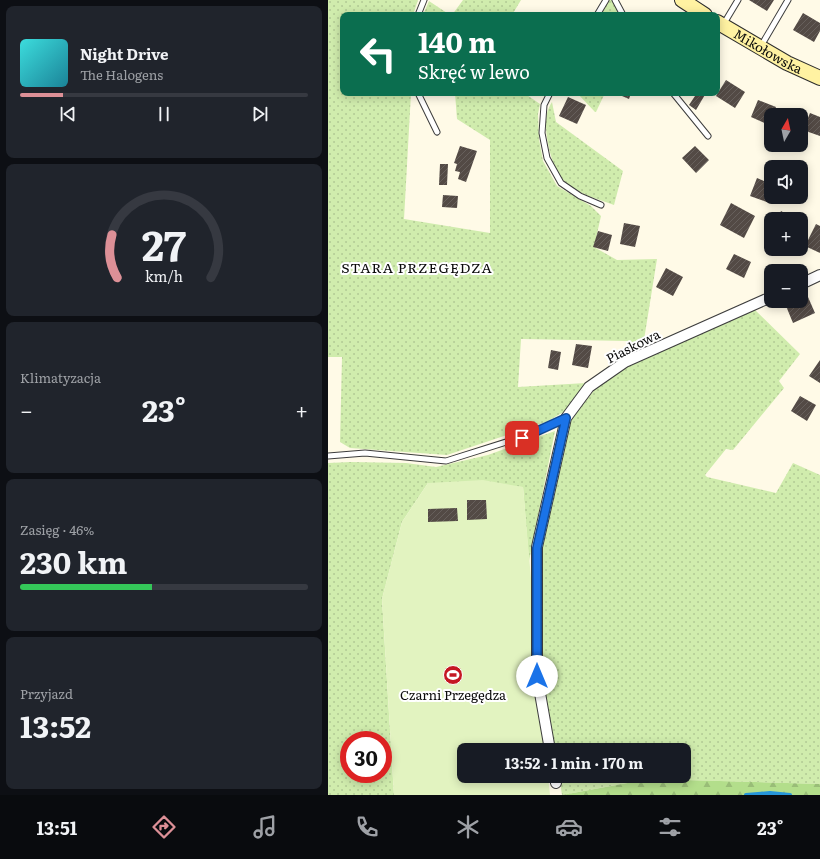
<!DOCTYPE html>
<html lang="pl">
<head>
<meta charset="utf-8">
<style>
	body { margin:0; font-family:Literata,serif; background:#20242c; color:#f1f3f6; height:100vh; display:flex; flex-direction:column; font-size:15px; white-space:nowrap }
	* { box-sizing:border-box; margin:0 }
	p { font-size:13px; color:#9ea1a6 }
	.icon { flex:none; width:22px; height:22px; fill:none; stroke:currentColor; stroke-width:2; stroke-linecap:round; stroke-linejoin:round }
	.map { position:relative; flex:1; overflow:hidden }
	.panel { display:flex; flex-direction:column; gap:6px; padding:6px; background:#0d0f14; width:328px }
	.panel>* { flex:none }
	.hud { position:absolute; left:12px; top:12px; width:380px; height:84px; border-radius:8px; box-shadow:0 2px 10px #0003; background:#0b6e4f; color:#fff; overflow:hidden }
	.needle { width:26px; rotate:9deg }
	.buttons { position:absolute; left:436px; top:108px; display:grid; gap:8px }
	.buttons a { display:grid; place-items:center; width:44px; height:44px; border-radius:8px; background:#171b24; box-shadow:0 2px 10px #0003; font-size:20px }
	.speed { position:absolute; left:12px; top:731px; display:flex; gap:8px; font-size:20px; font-weight:700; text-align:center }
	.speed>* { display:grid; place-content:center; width:52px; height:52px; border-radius:50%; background:#171b24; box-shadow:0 2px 10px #0003; line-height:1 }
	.speed .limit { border:6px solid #d22; background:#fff; color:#111 }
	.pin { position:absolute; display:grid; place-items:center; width:34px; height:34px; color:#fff; margin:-17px; border-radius:8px; box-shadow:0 2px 6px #0006 }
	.me { position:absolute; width:44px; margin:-22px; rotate:0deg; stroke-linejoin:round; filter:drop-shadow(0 0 3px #0008) }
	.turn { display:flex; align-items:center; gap:14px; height:84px; padding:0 12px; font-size:18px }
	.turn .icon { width:52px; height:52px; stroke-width:2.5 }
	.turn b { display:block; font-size:28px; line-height:34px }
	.big { font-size:30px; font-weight:700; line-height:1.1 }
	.panel .widget { flex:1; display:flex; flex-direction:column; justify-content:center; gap:6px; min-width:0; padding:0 14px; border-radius:8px; background:#20242c }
	.panel .dial { align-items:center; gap:0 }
	.dial svg { height:104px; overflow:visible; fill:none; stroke:#363941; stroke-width:7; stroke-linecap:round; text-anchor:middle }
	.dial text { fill:#f1f3f6; stroke:none }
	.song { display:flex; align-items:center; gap:12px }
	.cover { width:48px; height:48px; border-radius:6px; background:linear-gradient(135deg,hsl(180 70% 55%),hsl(190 70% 35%)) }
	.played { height:4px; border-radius:2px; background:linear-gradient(90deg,#dd9097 15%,#363941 15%) }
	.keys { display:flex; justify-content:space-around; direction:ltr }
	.heat { display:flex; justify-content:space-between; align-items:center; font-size:22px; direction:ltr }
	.charge { height:6px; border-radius:3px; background:linear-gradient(90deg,#34c759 46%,#363941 0) }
	.trip { position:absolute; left:129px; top:743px; width:234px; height:40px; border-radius:8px; background:#171b24; box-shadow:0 2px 10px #0003; font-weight:700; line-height:40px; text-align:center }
	.dock { display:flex; height:64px; justify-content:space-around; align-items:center; background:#090b0e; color:#9ea1a6 }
	.dock .icon { width:28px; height:28px }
	.dock .active { color:#dd9097 }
	.dock b { font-size:18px; color:#f1f3f6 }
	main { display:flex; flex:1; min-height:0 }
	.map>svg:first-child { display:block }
	.grass { fill:url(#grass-dots); fill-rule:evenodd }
	.forest { fill:url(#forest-firs) }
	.pitch { fill:#e2f3c0 }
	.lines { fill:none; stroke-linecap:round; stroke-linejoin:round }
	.stream { stroke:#2696da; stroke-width:4 }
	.building { fill:url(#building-hatch) }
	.lane-casing { stroke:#3d3d3d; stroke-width:7 }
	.street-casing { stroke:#3d3d3d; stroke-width:12 }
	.secondary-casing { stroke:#2c2c2c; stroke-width:16 }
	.lane { stroke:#fff; stroke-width:5 }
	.street { stroke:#fff; stroke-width:10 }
	.secondary { stroke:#fff2a2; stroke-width:14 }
	.route-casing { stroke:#114b97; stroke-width:10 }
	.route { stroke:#1a73e8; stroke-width:7 }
	.labels { text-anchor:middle; stroke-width:4; stroke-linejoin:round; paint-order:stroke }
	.street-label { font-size:13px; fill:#0a0a0a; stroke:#fff }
	.poi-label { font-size:13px; fill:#0a0a0a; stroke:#fff }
	.neighbourhood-label { font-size:14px; letter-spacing:1px; fill:#0a0a0a; stroke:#fff }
</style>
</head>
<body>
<main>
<section class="panel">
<div class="widget">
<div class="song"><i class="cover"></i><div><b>Night Drive</b><p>The Halogens</p></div></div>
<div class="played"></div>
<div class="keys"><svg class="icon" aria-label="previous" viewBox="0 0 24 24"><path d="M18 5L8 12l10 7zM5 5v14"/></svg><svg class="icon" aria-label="pause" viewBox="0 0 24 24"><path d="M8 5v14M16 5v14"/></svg><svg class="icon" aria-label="next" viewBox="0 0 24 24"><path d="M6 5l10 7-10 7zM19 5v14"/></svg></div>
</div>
<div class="widget dial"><svg viewBox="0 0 100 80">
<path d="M14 69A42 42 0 1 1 86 69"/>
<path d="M14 69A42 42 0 0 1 10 36" stroke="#dd9097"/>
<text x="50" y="56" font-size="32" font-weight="700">27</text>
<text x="50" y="72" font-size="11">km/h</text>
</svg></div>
<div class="widget"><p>Klimatyzacja</p>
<div class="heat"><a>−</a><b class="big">23°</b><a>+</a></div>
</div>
<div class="widget"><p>Zasięg · 46%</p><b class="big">230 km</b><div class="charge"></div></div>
<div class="widget"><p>Przyjazd</p><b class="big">13:52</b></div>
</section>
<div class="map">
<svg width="492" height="795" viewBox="0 0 492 795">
	<defs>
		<pattern id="grass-dots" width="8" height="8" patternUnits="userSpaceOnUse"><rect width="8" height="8" fill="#d0ecad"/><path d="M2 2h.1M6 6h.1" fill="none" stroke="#b1c994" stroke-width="1.8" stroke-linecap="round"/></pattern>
		<pattern id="forest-firs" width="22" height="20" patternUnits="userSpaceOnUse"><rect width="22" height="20" fill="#b3de8b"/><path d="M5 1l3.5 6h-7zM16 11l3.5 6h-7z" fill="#99bd77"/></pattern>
		<pattern id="building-hatch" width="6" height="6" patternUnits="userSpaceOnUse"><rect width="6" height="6" fill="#534a45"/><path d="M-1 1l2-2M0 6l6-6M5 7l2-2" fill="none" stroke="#67605c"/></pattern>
	</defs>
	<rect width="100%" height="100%" fill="#fffae7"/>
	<path class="grass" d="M0,0H90L85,15H15V93H83L76,219L162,233V140L129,119L127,93H196L212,104L210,114L211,139L215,161L229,186L263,206L273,216L266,247L289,260L329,259L315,346L300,341L193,339L190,387L258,383L239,410L218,422L119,455L22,448L12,442L14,357H0Z
		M135,0H193L184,15H124Z
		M281,0H284L292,15H272Z
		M101,1L122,15H95Z
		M249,93H277L268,112H267Z
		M224,102L228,122L295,171L286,205C270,199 249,194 236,181C223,168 215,130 219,113C220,109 222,105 224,102Z
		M425,308L472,354L451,381L456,388L405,450L398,449L377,475L379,477L448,493L465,463L492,475V784L321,779L234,795L231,776H356V750H226L214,676L213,545L230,462L242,421L267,389L302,365Z
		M227,431L201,561L195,487L100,483L74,522L54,599L66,795H0V463L23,462L78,463L108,467L160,455ZM21,740H55V774H21Z"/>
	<path class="forest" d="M321,779L492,784V795H234Z"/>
	<path class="pitch" d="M155,480L195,487L218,750H136V776H220L222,795H66L54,599L74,522L100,483Z"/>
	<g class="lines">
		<path class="stream" d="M418,795L442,793L462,795"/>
	</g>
	<path class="building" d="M421,0H446L439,11Z
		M475,13L492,23V31L486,42L465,30Z
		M398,80L417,92L407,108L388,96Z
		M287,93H303L301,99Z
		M369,93H378L368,110L361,105Z
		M240,97L258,105L249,124L231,116Z
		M430,100L448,107L445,115H443L441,125L423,117Z
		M482,113L492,117V136L475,130Z
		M132,146L149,151L138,182L130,179L132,172L127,171L129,164L126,163Z
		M367,146L381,160L368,173L354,158Z
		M112,164H120L119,185H111Z
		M429,178L443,184V197H447L444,204L422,196Z
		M115,195L130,196L129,208L114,207Z
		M403,203L427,216L416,238L392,225Z
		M453,211L464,217L465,215L473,219H452L450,218Z
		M296,223L312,226L307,247L292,244Z
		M488,224L492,226V253L477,246Z
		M270,231L284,235L280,251L265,247Z
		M406,254L423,262L416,278L398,269Z
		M338,268L355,277L345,296L328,287Z
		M480,297L487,313L465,323L458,306Z
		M248,344L264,346L260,368L244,365Z
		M223,350L233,352L230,370L220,368Z
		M492,360V383L481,376Z
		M472,396L488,405L479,421L463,411Z
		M139,500H158L159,519L139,520Z
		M129,508L130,521L100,522V509Z"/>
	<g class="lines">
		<defs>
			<path id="lane" d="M287,0L295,15
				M90,15L96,0
				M269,15L278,0
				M395,25L410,0
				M433,46L460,0
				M90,93L109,132
				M222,93L216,105L214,133L219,158L233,183L252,196L273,205
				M345,93L380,136
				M0,456L37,453L118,461L194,437L237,419"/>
			<path id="street" d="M473,284L492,275
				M222,750L209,676V547L238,418L261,387L297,362L443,297
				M227,776L228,783"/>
			<g id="secondary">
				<path d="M354,0L377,15"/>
				<path id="s1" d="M389,22L459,63L492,78"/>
			</g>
		</defs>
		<use href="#lane" class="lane-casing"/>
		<use href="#street" class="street-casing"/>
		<use href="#secondary" class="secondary-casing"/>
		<use href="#lane" class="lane"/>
		<use href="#street" class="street"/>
		<use href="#secondary" class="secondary"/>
	</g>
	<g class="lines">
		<defs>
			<path id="route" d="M194,438L238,418L209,548V676"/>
		</defs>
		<use href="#route" class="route-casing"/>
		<use href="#route" class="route"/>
	</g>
	<defs>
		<symbol id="stadium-disc" viewBox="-11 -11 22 22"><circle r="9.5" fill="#c51723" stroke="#fff"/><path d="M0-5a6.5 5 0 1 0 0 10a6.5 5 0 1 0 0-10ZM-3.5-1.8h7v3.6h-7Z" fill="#fff"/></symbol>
	</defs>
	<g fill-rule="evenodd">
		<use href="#stadium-disc" x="114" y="664" width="22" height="22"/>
	</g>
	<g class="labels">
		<g class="street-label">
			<text dy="5" stroke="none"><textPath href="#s1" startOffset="59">Mikołowska</textPath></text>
			<text transform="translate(305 346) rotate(-27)" y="5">Piaskowa</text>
		</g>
		<g class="poi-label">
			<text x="125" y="700">Czarni Przegędza</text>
		</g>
		<g class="neighbourhood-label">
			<text x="89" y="273">STARA PRZEGĘDZA</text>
		</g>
	</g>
</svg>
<div class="buttons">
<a><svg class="needle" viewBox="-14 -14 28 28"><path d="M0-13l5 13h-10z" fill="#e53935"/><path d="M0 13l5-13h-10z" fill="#9ea1a6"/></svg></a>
<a><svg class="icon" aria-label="sound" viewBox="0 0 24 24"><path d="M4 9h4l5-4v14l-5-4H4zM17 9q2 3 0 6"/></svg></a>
<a>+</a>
<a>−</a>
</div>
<div class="speed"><div class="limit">30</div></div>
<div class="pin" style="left:194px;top:438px;background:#d93025"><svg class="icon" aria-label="arrive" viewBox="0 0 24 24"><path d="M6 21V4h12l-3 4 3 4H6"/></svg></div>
<svg class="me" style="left:209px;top:676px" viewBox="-20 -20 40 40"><circle r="19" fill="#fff"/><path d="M0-13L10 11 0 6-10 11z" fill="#1a73e8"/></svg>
<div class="trip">13:52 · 1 min · 170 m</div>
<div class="hud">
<div class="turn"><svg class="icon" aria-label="left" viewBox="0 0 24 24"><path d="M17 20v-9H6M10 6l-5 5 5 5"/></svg><div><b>140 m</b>Skręć w lewo</div></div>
</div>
</div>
</main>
<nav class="dock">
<b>13:51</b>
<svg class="icon active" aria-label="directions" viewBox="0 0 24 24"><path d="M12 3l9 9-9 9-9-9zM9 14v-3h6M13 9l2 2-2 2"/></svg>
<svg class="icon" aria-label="music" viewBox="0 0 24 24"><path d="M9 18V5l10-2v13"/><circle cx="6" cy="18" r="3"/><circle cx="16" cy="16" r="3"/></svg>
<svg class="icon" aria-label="phone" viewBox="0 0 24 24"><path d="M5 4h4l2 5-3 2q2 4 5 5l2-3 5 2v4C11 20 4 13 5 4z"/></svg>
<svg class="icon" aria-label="climate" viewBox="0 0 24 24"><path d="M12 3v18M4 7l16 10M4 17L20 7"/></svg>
<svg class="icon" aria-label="car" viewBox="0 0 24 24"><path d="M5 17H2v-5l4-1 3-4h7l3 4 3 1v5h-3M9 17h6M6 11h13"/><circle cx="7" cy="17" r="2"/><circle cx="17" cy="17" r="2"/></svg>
<svg class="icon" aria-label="filters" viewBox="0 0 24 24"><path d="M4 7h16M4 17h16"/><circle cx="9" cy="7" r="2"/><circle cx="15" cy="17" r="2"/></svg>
<b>23°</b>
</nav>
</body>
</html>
